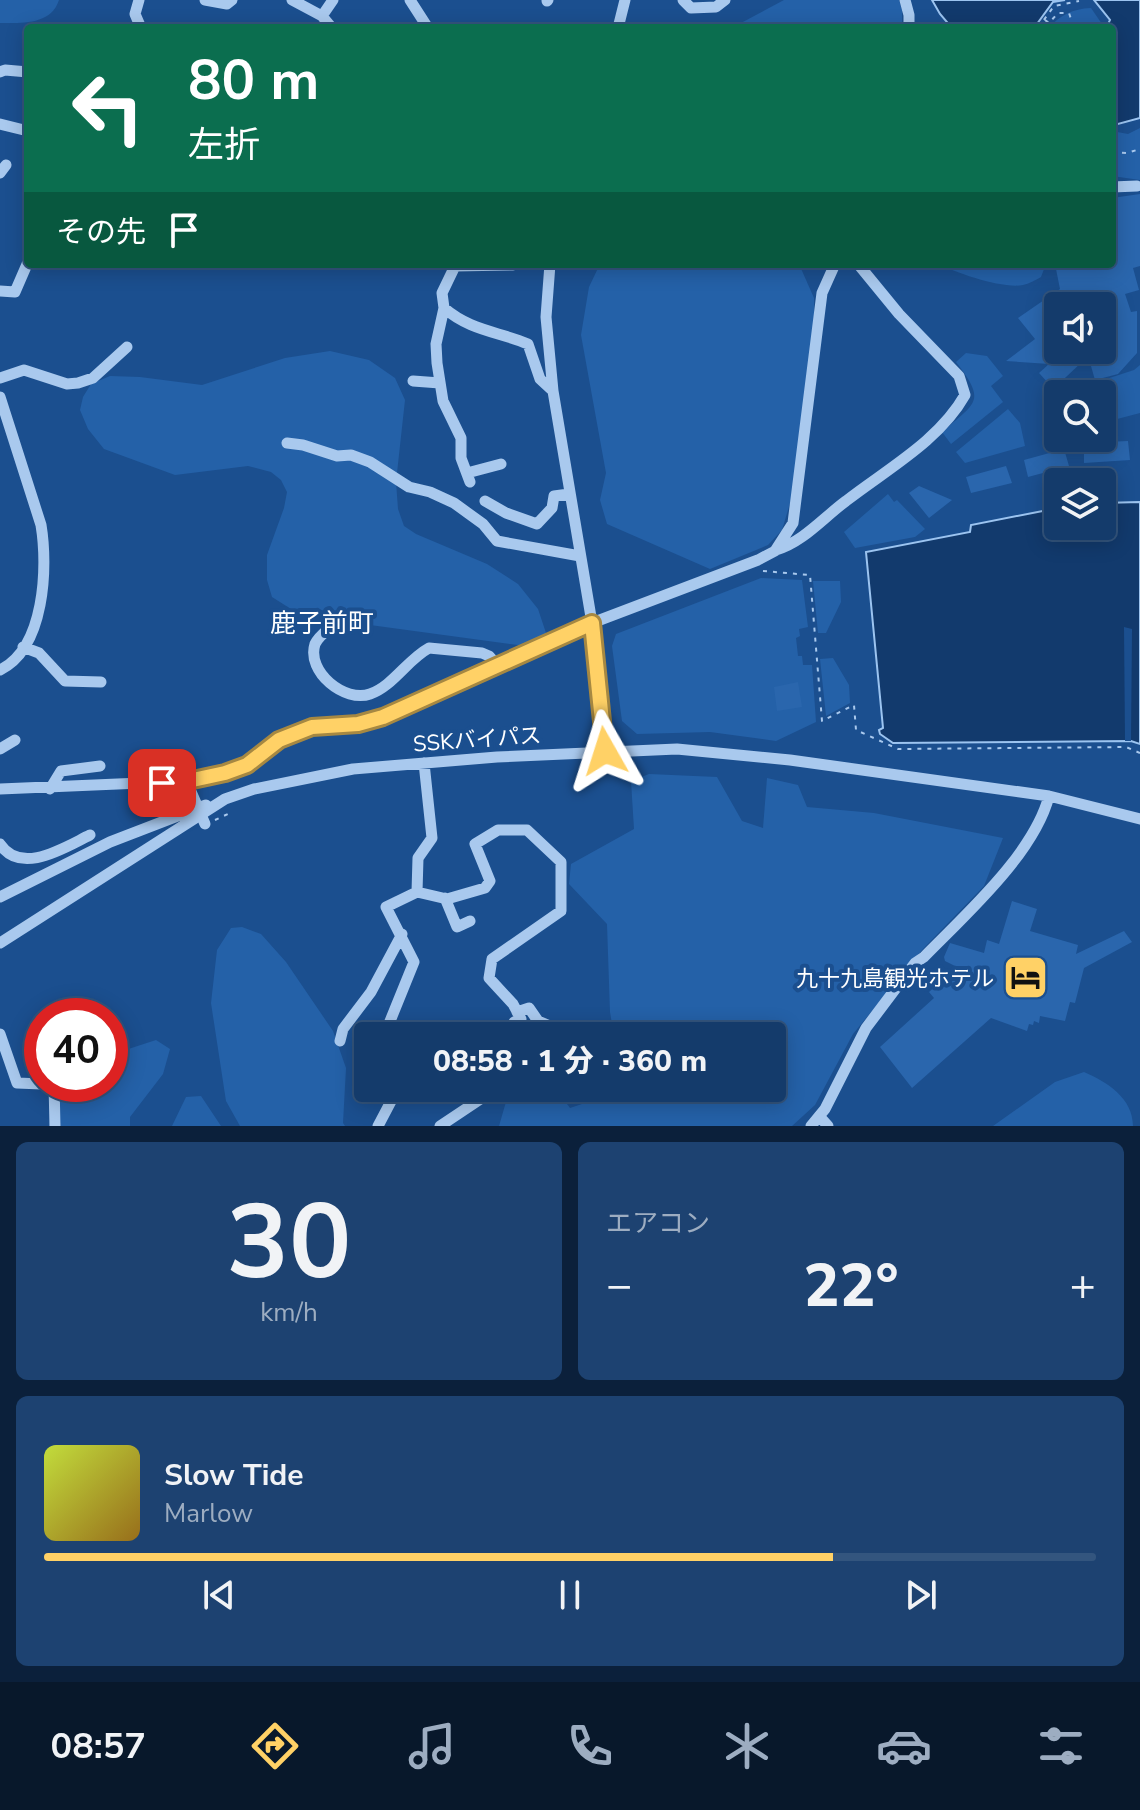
<!DOCTYPE html>
<html lang="ja">
<head>
<meta charset="utf-8">
<style>
	body { margin:0; font-family:"Nunito Sans","Noto Sans JP",sans-serif; background:#1d4271; color:#f1f3f6; height:100vh; display:flex; flex-direction:column; font-size:30px; white-space:nowrap }
	* { box-sizing:border-box; margin:0 }
	p { font-size:26px; color:#9dadc1 }
	.icon { flex:none; width:44px; height:44px; fill:none; stroke:currentColor; stroke-width:2; stroke-linecap:round; stroke-linejoin:round }
	.map { position:relative; height:1126px; overflow:hidden }
	.sheet { display:flex; flex-direction:column; gap:16px; padding:16px; background:#0b203b; flex:1 }
	.sheet>* { flex:none }
	.guide { position:absolute; left:24px; top:24px; width:1092px; height:244px; border-radius:8px; box-shadow:0 4px 20px #0003,0 0 0 2px #33557e; background:#0b6e4f; color:#fff; overflow:hidden }
	.buttons { position:absolute; left:1044px; top:292px; display:grid; gap:16px }
	.buttons a { display:grid; place-items:center; width:72px; height:72px; border-radius:8px; background:#143b6b; box-shadow:0 4px 20px #0003,0 0 0 2px #33557e; font-size:40px }
	.speed { position:absolute; left:24px; top:998px; display:flex; gap:16px; font-size:40px; font-weight:700; text-align:center }
	.speed>* { display:grid; place-content:center; width:104px; height:104px; border-radius:50%; background:#143b6b; box-shadow:0 4px 20px #0003,0 0 0 2px #33557e; line-height:1 }
	.speed .limit { border:12px solid #d22; background:#fff; color:#111 }
	.pin { position:absolute; display:grid; place-items:center; width:68px; height:68px; color:#fff; margin:-34px; border-radius:16px; box-shadow:0 4px 12px #0006 }
	.me { position:absolute; width:88px; margin:-44px; rotate:354deg; stroke-linejoin:round; filter:drop-shadow(0 0 6px #0008) }
	.turn { display:flex; align-items:center; gap:28px; height:168px; padding:0 32px; font-size:36px }
	.turn .icon { width:104px; height:104px; stroke-width:2.5 }
	.turn b { display:block; font-size:56px; line-height:68px }
	.then { display:flex; align-items:center; height:76px; padding:0 32px; background:#0003; gap:16px; font-size:30px }
	.big { font-size:60px; font-weight:800; line-height:1.1 }
	.sheet .tile { flex:1; display:flex; flex-direction:column; justify-content:center; gap:12px; min-width:0; padding:0 28px; border-radius:12px; background:#1d4271 }
	.sheet .dial { align-items:center; gap:0 }
	.dial b { font-size:104px; line-height:1 }
	.song { display:flex; align-items:center; gap:24px }
	.cover { width:96px; height:96px; border-radius:12px; background:linear-gradient(135deg,hsl(70 70% 55%),hsl(40 70% 35%)) }
	.played { height:8px; border-radius:4px; background:linear-gradient(90deg,#ffd166 75%,#33557e 75%) }
	.keys { display:flex; justify-content:space-around; direction:ltr }
	.heat { display:flex; justify-content:space-between; align-items:center; font-size:44px; direction:ltr }
	.sheet .tiles { flex:1; display:grid; gap:16px; grid-template-columns:1fr 1fr }
	.tile:last-child { grid-column:span 2 }
	.trip { position:absolute; left:354px; top:1022px; width:432px; height:80px; border-radius:8px; background:#143b6b; box-shadow:0 4px 20px #0003,0 0 0 2px #33557e; font-weight:800; line-height:80px; text-align:center }
	.tab-bar { display:flex; height:128px; justify-content:space-around; align-items:center; background:#08182b; color:#9dadc1 }
	.tab-bar .icon { width:56px; height:56px }
	.tab-bar .selected { color:#ffd166 }
	.tab-bar b { font-size:36px; color:#f1f3f6 }
	.map>svg:first-child { display:block }
	.green { fill:#2461a8 }
	.water { fill:#123a6d; stroke:#9cc4f0; stroke-width:2 }
	.pier { fill:#1b4f8f }
	.building { fill:#2a66ad; fill-rule:evenodd }
	.lines { fill:none; stroke-linecap:round; stroke-linejoin:round }
	.path { stroke:#a9c9ee; stroke-width:2; stroke-dasharray:4 6; stroke-linecap:butt }
	.minor { stroke:#a9c9ee; stroke-width:11 }
	.minor-bridge { stroke:#a9c9ee; stroke-width:11 }
	.route-casing { stroke:#a68842; stroke-width:20 }
	.route { stroke:#ffd166; stroke-width:14 }
	.labels { text-anchor:middle; stroke-width:8; stroke-linejoin:round; paint-order:stroke }
	.street-label { font-size:22px; fill:#fff; stroke:#1b4f8f }
	.poi-label { font-size:22px; fill:#fff; stroke:#1b4f8f; text-anchor:end }
	.quarter-label { font-size:26px; fill:#fff; stroke:#1b4f8f }
</style>
</head>
<body>
<div class="map">
<svg width="1140" height="1126" viewBox="0 0 1140 1126">
	<rect width="100%" height="100%" fill="#1b4f8f"/>
	<path class="green" d="M0,0H59C51,25 22,23 0,23Z
		M784,0H899L902,10V28H703L741,23Z
		M1091,8L1102,24L1099,28H1048C1061,15 1072,9 1091,8Z
		M1140,128V180L1112,176V131L1128,134Z
		M600,264H799L814,298V320L791,500L782,530L768,545L710,569L607,524L600,500L606,473L581,335L589,287Z
		M939,264H1046L1041,277C1035,280 1029,284 1023,285C1003,289 956,273 939,264Z
		M330,351L369,360L395,378L405,400L396,482L398,509L404,526L416,534L487,564L518,584L538,609L547,636L543,645H518L348,622L291,609L272,597L267,580V555L284,508L287,492L281,480L271,472L248,466L175,475L104,449L88,429L80,410L83,397L91,384L110,376L140,377L202,385L285,358Z
		M966,353L987,356L1003,376L991,386L1003,402L951,444L942,432C976,402 987,402 956,362Z
		M1140,365V413L1102,423V394H1084L1088,385L1134,370Z
		M1008,409L1020,423L1025,446L965,463L956,452Z
		M888,494L894,502L897,500L925,529L915,537L855,548L844,532Z
		M761,578L802,580L808,627L799,629L800,636L796,638L798,656H802L803,665H812L816,722L776,741L710,732L637,734L622,721L612,646L616,634Z
		M813,581H840L841,602L826,633H818Z
		M833,658L849,685L850,703L826,716L820,659Z
		M649,774L717,777L742,821L763,828L767,778L798,785L807,807L874,813L1003,838L984,886L923,949L853,1034L815,1105L792,1126H499L510,1088H555L570,1108L582,1104L604,1088H772V1036H614L610,1012L607,924L569,884L571,864L634,829L631,781Z
		M242,927L261,934L286,962L333,1031L346,1068L343,1123L345,1126H240L226,1101L211,1003L217,950L231,928Z
		M156,1040L170,1049L163,1074L130,1117V1126H49L54,1089L59,1084H110V1055Z
		M1084,1072C1107,1082 1133,1098 1133,1126H993L1055,1082Z
		M201,1096L221,1126H172L186,1097Z"/>
	<path class="water" d="M932,0H1065L1053,2L1034,28H952L940,14Z
		M1094,0H1140V118L1118,124L1112,120V28H1106L1110,20Z
		M1140,502V744L1131,741L893,743L880,734L879,730L883,728L866,552L970,532L971,525L1058,508V526H1102V503Z"/>
	<path class="pier" d="M1124,627L1132,629L1131,741H1125Z"/>
	<path class="building" d="M1140,194V266L1133,268L1139,290L1125,294L1131,312L1137,311V353L1118,374L1095,380L1091,366L1082,362L1050,392L1049,384L1039,373L1049,364L1006,361L1035,339L1018,318L1060,289L1055,264H1112V198ZM1058,306H1102V350H1058Z
		M1128,441L1130,460L1084,463V443Z
		M1064,449L1069,466L1028,477L1024,460Z
		M1006,466L1012,483L971,493L966,477Z
		M919,486L952,500L929,518L909,493Z
		M798,682L802,707L777,711L774,687Z
		M1012,901L1037,909L1030,931L1078,945L1076,954L1124,931L1132,942L1084,968L1075,1003L1070,1002L1065,1021L1040,1016L1039,1023L1034,1021L1033,1025L1029,1024L1027,1031L991,1018L912,1088L880,1047L934,998L929,992L957,967L945,961L944,957L950,943L984,953L987,940L999,944Z"/>
	<g class="lines">
		<path class="path" d="M1045,20L1049,23L1058,13H1069L1074,28
			M920,23L925,28
			M1038,28L1054,6L1079,1
			M1080,28L1086,24
			M1112,152L1127,153L1140,149
			M763,571L810,575L822,721L854,705L856,730L898,749L1126,747L1140,753
			M215,820L232,812"/>
		<path class="minor" d="M139,0L135,14L141,28
			M205,0L227,4L232,0
			M292,0L322,16L332,28
			M410,0L428,28
			M683,0L691,8L716,7L725,0
			M905,0L909,15V28
			M547,1L548,0
			M322,16L333,0
			M618,28L625,0
			M0,72L5,70L28,72
			M0,124L28,131
			M0,173L6,165
			M1112,187L1137,186
			M456,264L442,293L444,308C471,331 497,331 528,344L540,379L553,391
			M550,264L546,317L553,391L592,623L605,751
			M455,266L513,265
			M0,291L15,292L28,262
			M444,308L436,344L437,363L443,401L461,438V458L470,482
			M0,378L24,370L67,384L78,383L93,378L127,347
			M413,381L440,383
			M0,397L41,525C48,567 45,648 0,670
			M287,443L303,445L337,456L351,455L370,462L409,487L430,492L454,503L483,524L497,541L580,556
			M467,473L501,464
			M485,501L506,513L537,524L552,508L554,496L569,494
			M776,550C803,542 823,518 846,501C887,469 939,441 965,395L959,376L899,314L858,264
			M332,626C326,631 318,637 315,644C306,672 345,703 370,694C393,686 407,660 429,648L482,653L489,656L498,666
			M23,647L39,653L65,681L101,682
			M0,749L15,740
			M0,789L188,781L225,773L247,765L279,740L312,727L358,724L383,717L592,623L758,560L775,551L793,523L822,293L835,264
			M50,789L61,771L100,766
			M0,844C21,876 65,847 90,835
			M417,892L447,899L485,888L490,881L475,844L498,830H527L561,862V911L492,959L489,978L513,1004L521,1019L514,1022
			M0,897L110,842L206,805
			M445,898L457,927L470,921
			M0,943L225,799L254,789L353,769L497,757L677,749L790,760L1049,796L1140,819
			M517,1012L529,1008L538,1021L557,1029L558,1036
			M70,1016V1012
			M0,1034L17,1083L42,1084
			M384,1036L414,962L386,907L417,892L418,858L432,838L424,763
			M340,1041L343,1029L371,992L402,934
			M54,1084L55,1126
			M819,1116L828,1126
			M378,1126L398,1088
			M440,1126L497,1088
			M811,1126L825,1109L866,1028L915,963L924,957C965,915 1034,854 1049,796"/>
		<path class="minor-bridge" d="M189,787L205,824"/>
	</g>
	<g class="lines">
		<defs>
			<path id="route" d="M162,783L188,781L225,773L247,765L279,740L312,727L358,724L383,717L592,623L605,751"/>
		</defs>
		<use href="#route" class="route-casing"/>
		<use href="#route" class="route"/>
	</g>
	<defs>
		<symbol id="hotel-square" viewBox="-11 -11 22 22"><rect x="-9" y="-9" width="18" height="18" rx="4" fill="#ffd166" stroke="#1b4f8f"/><path d="M-6-4.5h1.5V1H6V5H4.5V3h-9V5H-6ZM-4 0a1.8 1.8 0 1 1 3.6 0ZM.5 0V-2.5h3Q6-2.5 6 0Z" fill="#111"/></symbol>
	</defs>
	<g fill-rule="evenodd">
		<use href="#hotel-square" x="1000" y="952" width="51" height="51"/>
	</g>
	<g class="labels">
		<g class="street-label">
			<text transform="translate(477 739) rotate(-4)" y="8">SSKバイパス</text>
		</g>
		<g class="poi-label">
			<text x="994" y="986">九十九島観光ホテル</text>
		</g>
		<g class="quarter-label">
			<text x="322" y="632">鹿子前町</text>
		</g>
	</g>
</svg>
<div class="buttons">
<a><svg class="icon" aria-label="sound" viewBox="0 0 24 24"><path d="M4 9h4l5-4v14l-5-4H4zM17 9q2 3 0 6"/></svg></a>
<a><svg class="icon" aria-label="search" viewBox="0 0 24 24"><circle cx="10" cy="10" r="6"/><path d="M15 15l6 6"/></svg></a>
<a><svg class="icon" aria-label="layers" viewBox="0 0 24 24"><path d="M12 4l9 5-9 5-9-5zM3 14l9 5 9-5"/></svg></a>
</div>
<div class="speed"><div class="limit">40</div></div>
<div class="pin" style="left:162px;top:783px;background:#d93025"><svg class="icon" aria-label="arrive" viewBox="0 0 24 24"><path d="M6 21V4h12l-3 4 3 4H6"/></svg></div>
<svg class="me" style="left:605px;top:751px" viewBox="-20 -20 40 40"><path d="M0-17L14 15 0 8-14 15z" fill="#ffd166" stroke="#fff" stroke-width="4"/></svg>
<div class="trip">08:58 · 1 分 · 360 m</div>
<div class="guide">
<div class="turn"><svg class="icon" aria-label="left" viewBox="0 0 24 24"><path d="M17 20v-9H6M10 6l-5 5 5 5"/></svg><div><b>80 m</b>左折</div></div>
<div class="then">その先<svg class="icon" aria-label="arrive" viewBox="0 0 24 24"><path d="M6 21V4h12l-3 4 3 4H6"/></svg></div>
</div>
</div>
<section class="sheet">
<div class="tiles">
<div class="tile dial"><b>30</b><p>km/h</p></div>
<div class="tile"><p>エアコン</p>
<div class="heat"><a>−</a><b class="big">22°</b><a>+</a></div>
</div>
<div class="tile">
<div class="song"><i class="cover"></i><div><b>Slow Tide</b><p>Marlow</p></div></div>
<div class="played"></div>
<div class="keys"><svg class="icon" aria-label="previous" viewBox="0 0 24 24"><path d="M18 5L8 12l10 7zM5 5v14"/></svg><svg class="icon" aria-label="pause" viewBox="0 0 24 24"><path d="M8 5v14M16 5v14"/></svg><svg class="icon" aria-label="next" viewBox="0 0 24 24"><path d="M6 5l10 7-10 7zM19 5v14"/></svg></div>
</div>
</div>
</section>
<nav class="tab-bar">
<b>08:57</b>
<svg class="icon selected" aria-label="directions" viewBox="0 0 24 24"><path d="M12 3l9 9-9 9-9-9zM9 14v-3h6M13 9l2 2-2 2"/></svg>
<svg class="icon" aria-label="music" viewBox="0 0 24 24"><path d="M9 18V5l10-2v13"/><circle cx="6" cy="18" r="3"/><circle cx="16" cy="16" r="3"/></svg>
<svg class="icon" aria-label="phone" viewBox="0 0 24 24"><path d="M5 4h4l2 5-3 2q2 4 5 5l2-3 5 2v4C11 20 4 13 5 4z"/></svg>
<svg class="icon" aria-label="climate" viewBox="0 0 24 24"><path d="M12 3v18M4 7l16 10M4 17L20 7"/></svg>
<svg class="icon" aria-label="car" viewBox="0 0 24 24"><path d="M5 17H2v-5l4-1 3-4h7l3 4 3 1v5h-3M9 17h6M6 11h13"/><circle cx="7" cy="17" r="2"/><circle cx="17" cy="17" r="2"/></svg>
<svg class="icon" aria-label="filters" viewBox="0 0 24 24"><path d="M4 7h16M4 17h16"/><circle cx="9" cy="7" r="2"/><circle cx="15" cy="17" r="2"/></svg>
</nav>
</body>
</html>
